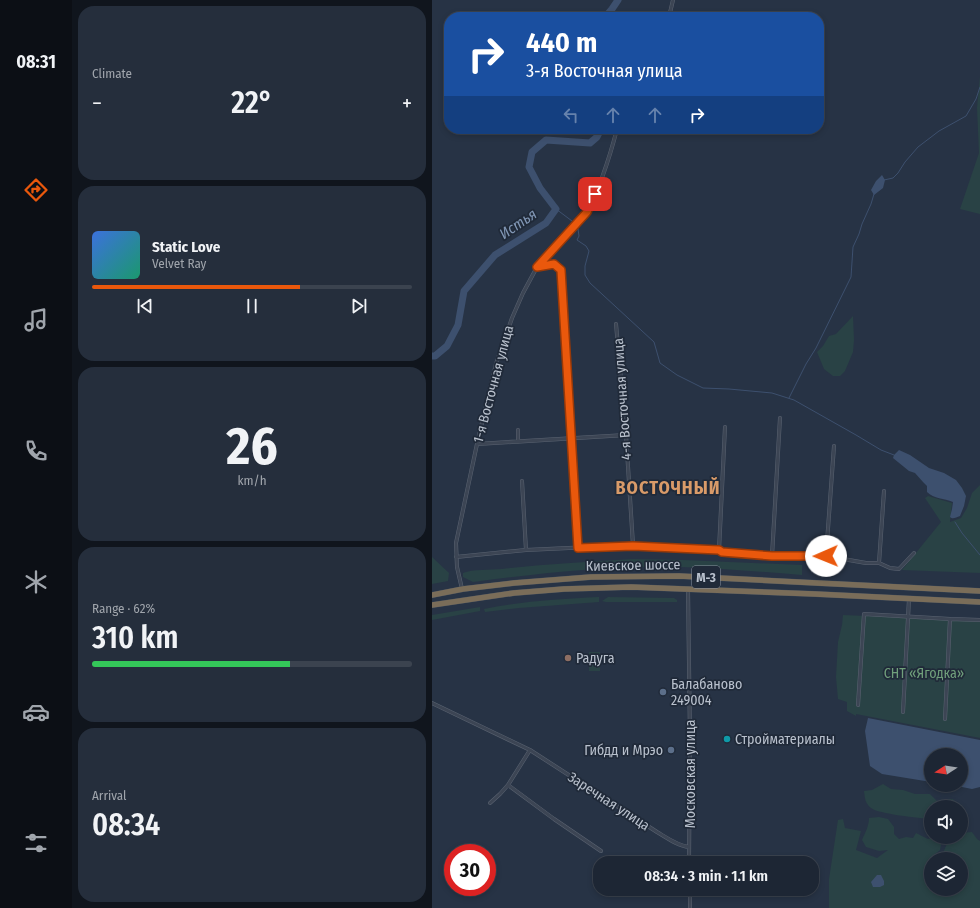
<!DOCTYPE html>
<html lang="en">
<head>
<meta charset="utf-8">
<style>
	body { margin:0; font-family:"Fira Sans Condensed",sans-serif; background:#252e3c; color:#f1f3f6; height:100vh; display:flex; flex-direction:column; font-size:15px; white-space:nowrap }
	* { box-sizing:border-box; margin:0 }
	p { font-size:13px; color:#a0a5ac }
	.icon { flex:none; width:22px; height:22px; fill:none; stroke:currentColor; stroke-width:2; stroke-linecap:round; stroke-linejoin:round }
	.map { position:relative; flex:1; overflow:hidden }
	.sheet { display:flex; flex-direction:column; gap:6px; padding:6px; background:#10151d; width:360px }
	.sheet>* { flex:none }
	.hud { position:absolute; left:12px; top:12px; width:380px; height:122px; border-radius:16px; box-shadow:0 2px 6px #0003,0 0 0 1px #3b434f; background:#1a4fa0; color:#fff; overflow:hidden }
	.needle { width:26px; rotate:258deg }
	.buttons { position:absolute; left:492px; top:748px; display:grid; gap:8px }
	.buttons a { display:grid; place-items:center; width:44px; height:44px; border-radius:50%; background:#1d2634; box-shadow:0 2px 6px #0003,0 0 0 1px #3b434f; font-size:20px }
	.speed { position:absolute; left:12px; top:844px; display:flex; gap:8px; font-size:20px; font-weight:700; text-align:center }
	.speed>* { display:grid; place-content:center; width:52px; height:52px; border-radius:50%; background:#1d2634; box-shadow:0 2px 6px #0003,0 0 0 1px #3b434f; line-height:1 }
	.speed .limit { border:6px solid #d22; background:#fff; color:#111 }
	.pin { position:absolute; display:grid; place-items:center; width:34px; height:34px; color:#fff; margin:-17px; border-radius:8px; box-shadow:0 2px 6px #0006 }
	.me { position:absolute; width:44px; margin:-22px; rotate:269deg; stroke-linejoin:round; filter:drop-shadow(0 0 3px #0008) }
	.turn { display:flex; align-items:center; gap:14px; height:84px; padding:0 16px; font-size:18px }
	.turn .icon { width:52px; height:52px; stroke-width:2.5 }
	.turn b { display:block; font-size:28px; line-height:34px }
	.lanes { display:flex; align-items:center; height:38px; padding:0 16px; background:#0003; justify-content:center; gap:20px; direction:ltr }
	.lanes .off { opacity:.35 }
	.big { font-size:30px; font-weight:600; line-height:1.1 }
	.sheet .card { flex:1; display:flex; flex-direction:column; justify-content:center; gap:6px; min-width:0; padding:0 14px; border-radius:16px; background:#252e3c }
	.sheet .dial { align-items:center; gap:0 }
	.dial b { font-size:52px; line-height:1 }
	.song { display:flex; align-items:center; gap:12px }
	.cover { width:48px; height:48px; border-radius:6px; background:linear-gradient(135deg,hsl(220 70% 55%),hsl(160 70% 35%)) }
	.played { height:4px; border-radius:2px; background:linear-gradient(90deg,#ea580c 65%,#3b434f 65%) }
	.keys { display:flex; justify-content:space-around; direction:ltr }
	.heat { display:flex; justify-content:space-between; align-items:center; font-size:22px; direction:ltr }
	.charge { height:6px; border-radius:3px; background:linear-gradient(90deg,#34c759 62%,#3b434f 0) }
	.trip { position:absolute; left:161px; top:856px; width:226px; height:40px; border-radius:16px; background:#1d2634; box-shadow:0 2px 6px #0003,0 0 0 1px #3b434f; font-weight:600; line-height:40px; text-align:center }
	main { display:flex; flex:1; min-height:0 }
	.dock { display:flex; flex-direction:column; width:72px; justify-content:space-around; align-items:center; background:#0c0f15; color:#a0a5ac }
	.dock .icon { width:28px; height:28px }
	.dock .current { color:#ea580c }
	.dock b { font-size:18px; color:#f1f3f6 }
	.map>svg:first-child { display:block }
	.green { fill:#294245; fill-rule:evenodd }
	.water { fill:#3d506e }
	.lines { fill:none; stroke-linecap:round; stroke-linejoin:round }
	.stream { stroke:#3d506e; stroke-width:1 }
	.river { stroke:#3d506e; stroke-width:7 }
	.street-casing { stroke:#5a6371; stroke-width:4 }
	.highway-casing { stroke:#46505e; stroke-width:6 }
	.street { stroke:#3c4554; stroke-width:3 }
	.highway { stroke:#7a6d59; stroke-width:5.5 }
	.route-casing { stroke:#983908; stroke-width:10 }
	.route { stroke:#ea580c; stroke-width:7 }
	.education-dot { fill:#8d6e63; stroke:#202a39; stroke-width:1.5 }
	.service-dot { fill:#5c6f8a; stroke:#202a39; stroke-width:1.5 }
	.culture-dot { fill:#0f9aa8; stroke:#202a39; stroke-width:1.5 }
	.labels { text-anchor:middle; stroke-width:3.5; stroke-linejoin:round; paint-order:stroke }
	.shield { fill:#202a39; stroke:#8b94a1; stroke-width:1 }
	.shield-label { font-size:13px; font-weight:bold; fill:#b9c1cd }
	.street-label { font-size:14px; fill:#b9c1cd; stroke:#202a39 }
	.poi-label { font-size:14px; fill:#b9c1cd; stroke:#202a39; text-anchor:start }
	.park-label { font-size:14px; fill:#709f7b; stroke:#202a39 }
	.water-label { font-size:15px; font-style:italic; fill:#8096b4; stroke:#202a39 }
	.district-label { font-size:18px; font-weight:bold; letter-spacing:1px; fill:#d99b69; stroke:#202a39 }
</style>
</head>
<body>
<main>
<nav class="dock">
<b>08:31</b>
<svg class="icon current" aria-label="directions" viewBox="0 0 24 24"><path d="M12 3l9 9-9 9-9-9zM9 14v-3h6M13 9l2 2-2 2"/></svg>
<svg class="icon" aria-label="music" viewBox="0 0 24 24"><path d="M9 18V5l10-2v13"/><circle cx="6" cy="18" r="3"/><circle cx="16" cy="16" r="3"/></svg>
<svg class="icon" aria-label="phone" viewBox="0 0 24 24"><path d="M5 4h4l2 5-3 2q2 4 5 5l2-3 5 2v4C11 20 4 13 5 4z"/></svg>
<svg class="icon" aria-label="climate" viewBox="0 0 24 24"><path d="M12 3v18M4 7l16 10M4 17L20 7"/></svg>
<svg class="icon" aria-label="car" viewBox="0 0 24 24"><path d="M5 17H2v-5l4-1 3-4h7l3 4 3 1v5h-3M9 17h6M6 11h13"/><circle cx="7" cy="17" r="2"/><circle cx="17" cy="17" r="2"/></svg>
<svg class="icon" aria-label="filters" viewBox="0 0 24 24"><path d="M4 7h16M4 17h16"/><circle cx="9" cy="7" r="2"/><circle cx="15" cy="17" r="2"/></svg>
</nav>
<section class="sheet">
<div class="card"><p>Climate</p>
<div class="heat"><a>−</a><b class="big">22°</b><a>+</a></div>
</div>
<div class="card">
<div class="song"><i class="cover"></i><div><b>Static Love</b><p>Velvet Ray</p></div></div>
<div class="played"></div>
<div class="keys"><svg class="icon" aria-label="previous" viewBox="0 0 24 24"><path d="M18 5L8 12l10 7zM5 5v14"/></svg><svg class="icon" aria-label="pause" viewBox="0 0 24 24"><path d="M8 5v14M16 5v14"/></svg><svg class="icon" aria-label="next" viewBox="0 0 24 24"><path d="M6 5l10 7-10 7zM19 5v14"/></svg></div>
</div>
<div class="card dial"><b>26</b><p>km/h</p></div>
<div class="card"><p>Range · 62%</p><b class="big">310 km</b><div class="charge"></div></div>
<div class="card"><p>Arrival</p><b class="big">08:34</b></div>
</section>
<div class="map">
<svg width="548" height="908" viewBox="0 0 548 908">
	<rect width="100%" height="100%" fill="#273345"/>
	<path class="green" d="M548,76V214L528,209L547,153L545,108Z
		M421,316L422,340L421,352L413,371L408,376H401L392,369L385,352L391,346L397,336L404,334Z
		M548,485V573L470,570L509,522L493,498L496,496L520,503L518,522L529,518L535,508L540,493Z
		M0,557L17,573L16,581L0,584Z
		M201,559L251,560L370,565V575C329,572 289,568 248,567C179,565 110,573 41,582L31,577V573C41,569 58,570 70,569C114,564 157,562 201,559Z
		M167,597V602L87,608L53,612L52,609C90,601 129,599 167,597Z
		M176,597L242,598L245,600V602H174L170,601Z
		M48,607V611L0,620V615Z
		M411,615L548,621V738L424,714V716L415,711V702L406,699L404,677L406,642L410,625Z
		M157,652H168V671H157Z
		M451,784L459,789L471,790L483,794H498L505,801L521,799L525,806L524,807H499V819C488,818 446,814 439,808C433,803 433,799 432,791L440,790Z
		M447,817L456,819L462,827V834L467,839L474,837L481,838L484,833L496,839L506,837L510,839L508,850L503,854L510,855L518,837H529V833L540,832L545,839L548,841V908H397V879L406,820L411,819L413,828L429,831L424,850L445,858L456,850L447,851L434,847L430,840C433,833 437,826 437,818ZM499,859H529V889H499Z"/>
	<path class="water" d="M450,175L453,180L451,188L442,195L439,190L444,181Z
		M467,450L478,455L497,468L512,473L524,480L530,488L534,496L532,506L528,516C524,517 521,520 518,517L520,509L521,502C512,498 502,499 495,492V486L491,482L483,473L477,471L461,458L462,455Z
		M436,718L548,740V787L540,789L530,787L517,785H529V755H499V782L450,774L438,766L433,731Z
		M445,875H449L452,881V885L448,887H441L439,882Z"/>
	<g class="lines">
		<path class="stream" d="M452,180L461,178L466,173L473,162L486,147L507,131L534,116L544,99L548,87
			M124,209L140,221
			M146,229L147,236L145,240L154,246L157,251L153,266V275L158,283L222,342L228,363L245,375L271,388L297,389L340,393L362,400L424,435L449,450L462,455
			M357,398L374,364L384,348L419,277L421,247L427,234L430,224L439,204L442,194
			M523,522L530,533L548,555"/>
		<path class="river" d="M173,17L180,9L186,0
			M0,356H3L15,346L26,325L32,291L63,255L114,223L124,209L108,188L97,167L100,152L114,140L158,143L165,137L169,129"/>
		<defs>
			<path id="street" d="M237,17L241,0
				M105,267L122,264L129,270L146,548
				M184,324L194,435L201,545
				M86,430V442
				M45,444L194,435
				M90,481L94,550
				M287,550L293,427
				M340,556L348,418
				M394,556L402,446
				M24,557L94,550L201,545L287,550L290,552L340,556H394L434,563H447L458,568L467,569L482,553
				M447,563L452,491
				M30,589L25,567L24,543L45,444L64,364L80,318L91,293L105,267L155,212C168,187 178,156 185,129
				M256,589L258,739L257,863
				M518,619L548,620
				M0,703L98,750L225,832C235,838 246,846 257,847
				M426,705L432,614L518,619L513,719
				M471,712L477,599
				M76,785L122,819L169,851
				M58,803L68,794L76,785L98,750
				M258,908V889"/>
			<path id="highway" d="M0,595L31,589L82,583L159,577L247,576L385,583L548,591
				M0,605L82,593L132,589L199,587L383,594L548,602"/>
		</defs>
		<use href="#street" class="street-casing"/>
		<use href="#highway" class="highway-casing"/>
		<use href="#street" class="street"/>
		<use href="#highway" class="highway"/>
	</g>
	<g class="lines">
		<defs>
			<path id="route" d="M163,194L155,212L105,267L122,264L129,270L146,548L201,546L287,550L290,552L340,556H394"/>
		</defs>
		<use href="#route" class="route-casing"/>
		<use href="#route" class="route"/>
	</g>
	<circle class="education-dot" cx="136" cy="658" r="4"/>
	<g class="service-dot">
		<circle cx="231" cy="692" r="4"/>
		<circle cx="239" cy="750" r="4"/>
	</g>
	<circle class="culture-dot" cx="295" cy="739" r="4"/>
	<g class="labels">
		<rect class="shield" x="260" y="566" width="28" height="22" rx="3"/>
		<g class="shield-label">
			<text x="274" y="582">М-3</text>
		</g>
		<g class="street-label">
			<text transform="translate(61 384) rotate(-75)" y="5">1-я Восточная улица</text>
			<text transform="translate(190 399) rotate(-94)" y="5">4-я Восточная улица</text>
			<text transform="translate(201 565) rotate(-1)" y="5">Киевское шоссе</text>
			<text transform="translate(258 774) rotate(-90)" y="5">Московская улица</text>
			<text transform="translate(177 801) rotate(33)" y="5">Заречная улица</text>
		</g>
		<g class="poi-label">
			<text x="144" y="663">Радуга</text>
			<text x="239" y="689">Балабаново<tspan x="239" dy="16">249004</tspan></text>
			<text x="303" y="744">Стройматериалы</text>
			<text x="231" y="755" text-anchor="end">Гибдд и Мрэо</text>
		</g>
		<g class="park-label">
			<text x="492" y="678">СНТ «Ягодка»</text>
		</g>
		<g class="water-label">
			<text transform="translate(86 224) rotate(-34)" y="5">Истья</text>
		</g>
		<g class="district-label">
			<text x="236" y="494">ВОСТОЧНЫЙ</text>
		</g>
	</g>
</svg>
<div class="buttons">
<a><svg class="needle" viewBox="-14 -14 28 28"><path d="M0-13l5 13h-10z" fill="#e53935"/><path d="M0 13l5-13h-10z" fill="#a0a5ac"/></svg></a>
<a><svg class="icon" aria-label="sound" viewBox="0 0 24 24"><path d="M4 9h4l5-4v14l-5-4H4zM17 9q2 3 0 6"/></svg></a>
<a><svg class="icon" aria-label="layers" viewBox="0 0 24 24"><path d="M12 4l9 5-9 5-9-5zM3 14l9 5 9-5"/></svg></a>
</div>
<div class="speed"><div class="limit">30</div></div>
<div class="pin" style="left:163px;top:194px;background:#d93025"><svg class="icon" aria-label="arrive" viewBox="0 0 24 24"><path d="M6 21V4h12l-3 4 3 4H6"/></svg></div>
<svg class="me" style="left:394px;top:556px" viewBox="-20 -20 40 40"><circle r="19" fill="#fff"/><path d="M0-13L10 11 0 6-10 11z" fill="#ea580c"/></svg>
<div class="trip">08:34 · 3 min · 1.1 km</div>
<div class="hud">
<div class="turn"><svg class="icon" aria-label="right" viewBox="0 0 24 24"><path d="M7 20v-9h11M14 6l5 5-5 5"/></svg><div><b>440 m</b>3-я Восточная улица</div></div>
<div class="lanes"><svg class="icon off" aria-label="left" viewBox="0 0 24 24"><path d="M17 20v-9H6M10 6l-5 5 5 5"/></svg><svg class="icon off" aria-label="ahead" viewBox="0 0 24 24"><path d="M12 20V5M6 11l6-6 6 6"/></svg><svg class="icon off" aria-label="ahead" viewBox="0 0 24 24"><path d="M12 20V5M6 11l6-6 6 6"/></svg><svg class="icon" aria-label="right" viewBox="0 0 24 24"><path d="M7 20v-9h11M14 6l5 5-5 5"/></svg></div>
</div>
</div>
</main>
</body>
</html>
